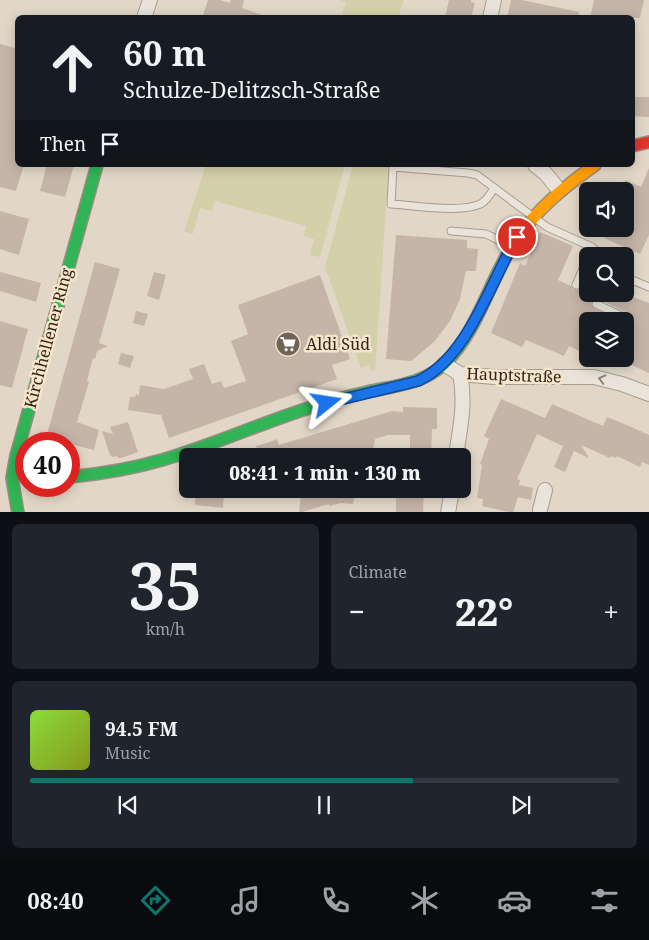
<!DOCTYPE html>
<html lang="en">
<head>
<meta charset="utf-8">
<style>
	body { margin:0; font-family:"Noto Serif",serif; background:#20242c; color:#f1f3f6; height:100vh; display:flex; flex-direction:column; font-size:19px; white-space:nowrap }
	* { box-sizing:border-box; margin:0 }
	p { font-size:16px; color:#9ea1a6 }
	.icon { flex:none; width:28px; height:28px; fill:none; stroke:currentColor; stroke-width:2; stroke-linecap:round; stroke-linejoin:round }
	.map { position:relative; height:512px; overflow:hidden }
	.sheet { display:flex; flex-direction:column; gap:12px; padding:12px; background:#0d0f14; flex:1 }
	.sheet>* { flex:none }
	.banner { position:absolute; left:15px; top:15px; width:620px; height:152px; border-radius:8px; box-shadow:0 2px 12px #0003; background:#171b24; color:#f1f3f6; overflow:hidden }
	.fabs { position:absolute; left:579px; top:182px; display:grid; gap:10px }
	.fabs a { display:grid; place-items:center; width:55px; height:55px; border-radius:8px; background:#171b24; box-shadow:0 2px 12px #0003; font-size:25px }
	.speed { position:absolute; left:15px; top:432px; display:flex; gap:10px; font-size:25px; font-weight:700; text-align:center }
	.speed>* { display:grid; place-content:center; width:65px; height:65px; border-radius:50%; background:#171b24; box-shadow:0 2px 12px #0003; line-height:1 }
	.speed .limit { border:8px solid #d22; background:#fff; color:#111 }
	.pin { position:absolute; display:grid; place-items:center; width:42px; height:42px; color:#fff; margin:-21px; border:2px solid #fff; border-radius:50%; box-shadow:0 1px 5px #0007 }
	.me { position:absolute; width:55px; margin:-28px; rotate:75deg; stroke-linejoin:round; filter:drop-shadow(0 0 4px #0008) }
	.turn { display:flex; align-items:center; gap:18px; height:105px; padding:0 25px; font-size:22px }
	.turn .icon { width:65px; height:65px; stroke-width:2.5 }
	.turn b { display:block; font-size:35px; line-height:42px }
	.then { display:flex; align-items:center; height:48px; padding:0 25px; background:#0003; gap:10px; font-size:19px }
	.big { font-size:38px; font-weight:800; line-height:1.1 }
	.sheet .widget { flex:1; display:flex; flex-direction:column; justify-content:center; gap:8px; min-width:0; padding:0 18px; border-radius:8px; background:#20242c }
	.sheet .dial { align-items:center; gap:0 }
	.dial b { font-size:65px; line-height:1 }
	.song { display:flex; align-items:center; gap:15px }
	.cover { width:60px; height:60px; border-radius:8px; background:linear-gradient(135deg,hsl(90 70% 55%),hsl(70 70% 35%)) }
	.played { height:5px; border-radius:2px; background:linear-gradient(90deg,#0f766e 65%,#363941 65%) }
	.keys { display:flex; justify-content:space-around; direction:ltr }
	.heat { display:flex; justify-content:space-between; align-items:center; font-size:28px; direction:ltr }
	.sheet .tiles { flex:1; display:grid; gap:12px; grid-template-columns:1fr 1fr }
	.widget:last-child { grid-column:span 2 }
	.trip { position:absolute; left:179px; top:448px; width:292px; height:50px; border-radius:8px; background:#171b24; box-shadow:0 2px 12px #0003; font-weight:800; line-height:50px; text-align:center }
	.tab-bar { display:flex; height:80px; justify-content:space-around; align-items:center; background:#090b0e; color:#9ea1a6 }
	.tab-bar .icon { width:35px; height:35px }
	.tab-bar .on { color:#0f766e }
	.tab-bar b { font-size:22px; color:#f1f3f6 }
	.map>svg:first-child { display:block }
	.green { fill:#d4d0a9 }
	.building { fill:#c5b5a8 }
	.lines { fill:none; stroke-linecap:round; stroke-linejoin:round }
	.lane-casing { stroke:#a69c91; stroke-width:9 }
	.street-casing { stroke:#a69c91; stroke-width:16 }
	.fast-casing { stroke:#968c81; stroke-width:14 }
	.slow-casing { stroke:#968c81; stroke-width:14 }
	.jam-casing { stroke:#968c81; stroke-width:14 }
	.lane { stroke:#e9e3d9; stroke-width:7 }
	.street { stroke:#e9e3d9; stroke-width:14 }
	.fast { stroke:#30b455; stroke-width:11 }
	.slow { stroke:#ff9f0a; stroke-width:11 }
	.jam { stroke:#e5322d; stroke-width:11 }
	.oneway { stroke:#8e847a }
	.route-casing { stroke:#114b97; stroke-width:12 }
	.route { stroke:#1a73e8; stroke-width:9 }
	.labels { text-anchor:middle; stroke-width:5; stroke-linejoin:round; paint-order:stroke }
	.street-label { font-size:16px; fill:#33251b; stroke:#f5e5cb }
	.poi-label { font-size:16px; fill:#33251b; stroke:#f5e5cb; text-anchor:start }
</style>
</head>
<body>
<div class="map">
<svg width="649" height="513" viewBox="0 0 649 513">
	<rect width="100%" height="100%" fill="#e2d7c7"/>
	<path class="green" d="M340,0H404L398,17L341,18L346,3Z
		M206,165H345L320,257L310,255L314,239L304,236L306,226L215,201L212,211L200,208L193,234L184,231Z
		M353,165H389L375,370L371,371L369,365L361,368L325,267Z"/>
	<path class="building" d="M208,0H220L230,3L231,0H244L242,8L265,16V18H202Z
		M449,0H471V2L475,3L471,18H445Z
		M511,0H522L579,12L578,18H507Z
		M594,0H644L640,18H590Z
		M0,44L18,49V165H24L16,191L0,187Z
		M632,97H649V117L632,116Z
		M47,165H74L65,197L40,191Z
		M649,168V235L640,254L604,238L608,229H625V180L641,187Z
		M0,211L29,219L19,255L0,249Z
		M540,232L573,246L558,280L571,286L573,290L579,289L594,296L591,304L592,307L621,321H588V355L569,346L564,356L526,340L522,347L491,333L520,263L525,266Z
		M396,235L467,240V248L478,249L476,271H466L460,299L450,321L434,342L411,361L386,359Z
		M95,262L120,269L99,343L108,346L97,351L95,359L93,358L87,381L89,382L77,422L99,430L94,450L46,438Z
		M0,272L41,283L36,302L0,291Z
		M154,272L166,275L159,300L147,296Z
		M320,275L350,359L332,365L337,379L169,438L161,415L128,410L130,397H135L136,394L139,395L140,385L164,389L193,379L189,369L204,364L212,384L221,381L224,388L246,381L231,341L248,334L238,305Z
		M612,294H625L649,303V373L625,362V322L629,320V316L626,312L603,301V300L608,302Z
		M136,311L148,314L144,326L133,323Z
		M0,321L28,329L12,388L0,385Z
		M121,353L134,356L130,368L118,364Z
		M501,399L545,418L552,404L603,426L607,417L629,426L649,435V465L642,462L640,467L617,456L616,458L611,456L610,458L581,445L589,458L574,451L565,472L554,467L563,446L537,434L517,479L520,480L519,485L533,488L531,500L518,497L513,513L482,506L483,499L477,498L482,465L480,464L489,439L484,436Z
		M403,407L437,408V429H432L431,456H410V435H388L375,439L372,456H342L339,449L313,456H251V454L258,452L256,446L267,443L277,439L279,445L392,411L403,412Z
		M128,422L138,452L121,458H118L117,456L113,457L110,455L102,431L113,434L110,427Z
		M196,489H221V490H224L223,508L195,505Z
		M307,489H356L353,504L341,503L329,506V504L299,513L301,493L307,490Z
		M396,489H424L423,513H396Z"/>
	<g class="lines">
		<defs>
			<path id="lane" d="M494,188C491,193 487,200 482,203C464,214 413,205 391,204L393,167L468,173L477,175L547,227L592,247L602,256
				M451,231L486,234L511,246
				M625,277L649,287
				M576,285L588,257
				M600,294L596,304L624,317"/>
			<path id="street" d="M144,18L150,0
				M490,18L494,0
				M535,165L546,174L559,190
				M444,364L460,374L494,377H594L622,384L649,394
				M456,456C460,428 466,403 460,374
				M540,510L545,490
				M448,513L452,489"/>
			<path id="fast" d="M69,477C101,474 131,469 162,460C213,445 261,423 312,407C330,401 349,396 367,392C394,386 423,384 444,364C479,331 489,279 516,240
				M18,513L12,478L16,456L97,165"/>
			<path id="slow" d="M516,240C537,209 564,187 595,165"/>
			<path id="jam" d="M632,146L649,142"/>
		</defs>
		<use href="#lane" class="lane-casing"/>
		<use href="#street" class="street-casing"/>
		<use href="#fast" class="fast-casing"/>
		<use href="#slow" class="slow-casing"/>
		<use href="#jam" class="jam-casing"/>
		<use href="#lane" class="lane"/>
		<use href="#street" class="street"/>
		<use href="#fast" class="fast"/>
		<use href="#slow" class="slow"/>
		<use href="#jam" class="jam"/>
	</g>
	<defs><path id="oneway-chevron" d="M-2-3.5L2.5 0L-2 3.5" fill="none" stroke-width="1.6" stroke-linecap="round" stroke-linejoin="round" transform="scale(1.25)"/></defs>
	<use class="oneway" href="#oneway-chevron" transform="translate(602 379) rotate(-166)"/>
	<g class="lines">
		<defs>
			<path id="route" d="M327,403L418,381C468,358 490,283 517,237"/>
		</defs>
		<use href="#route" class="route-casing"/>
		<use href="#route" class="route"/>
	</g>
	<defs>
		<symbol id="supermarket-disc" viewBox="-11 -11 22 22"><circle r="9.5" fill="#706357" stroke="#f5e5cb"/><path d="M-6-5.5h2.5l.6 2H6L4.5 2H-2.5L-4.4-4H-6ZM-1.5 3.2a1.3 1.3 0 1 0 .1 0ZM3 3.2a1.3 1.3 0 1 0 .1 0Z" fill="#fff"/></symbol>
	</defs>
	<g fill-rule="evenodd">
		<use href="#supermarket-disc" x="274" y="330" width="28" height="28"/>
	</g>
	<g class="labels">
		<g class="street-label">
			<text transform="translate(48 338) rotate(-75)" y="6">Kirchhellener Ring</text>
			<text transform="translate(514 375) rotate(2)" y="6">Hauptstraße</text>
		</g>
		<g class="poi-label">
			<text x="306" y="350">Aldi Süd</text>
		</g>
	</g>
</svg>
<div class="fabs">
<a><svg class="icon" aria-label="sound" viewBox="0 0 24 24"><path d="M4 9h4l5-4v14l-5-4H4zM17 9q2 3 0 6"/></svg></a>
<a><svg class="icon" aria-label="search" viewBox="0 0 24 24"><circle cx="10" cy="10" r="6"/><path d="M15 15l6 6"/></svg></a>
<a><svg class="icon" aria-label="layers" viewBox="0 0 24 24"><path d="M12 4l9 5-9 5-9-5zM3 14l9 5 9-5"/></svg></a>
</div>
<div class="speed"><div class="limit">40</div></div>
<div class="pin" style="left:517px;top:237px;background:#d93025"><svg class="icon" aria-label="arrive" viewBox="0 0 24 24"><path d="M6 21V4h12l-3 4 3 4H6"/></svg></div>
<svg class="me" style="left:327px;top:403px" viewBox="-20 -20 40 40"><path d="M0-17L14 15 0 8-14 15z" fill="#1a73e8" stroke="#fff" stroke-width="4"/></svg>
<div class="trip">08:41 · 1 min · 130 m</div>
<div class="banner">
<div class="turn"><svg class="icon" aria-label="ahead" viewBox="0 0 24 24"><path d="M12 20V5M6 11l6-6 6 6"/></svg><div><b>60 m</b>Schulze-Delitzsch-Straße</div></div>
<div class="then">Then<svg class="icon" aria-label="arrive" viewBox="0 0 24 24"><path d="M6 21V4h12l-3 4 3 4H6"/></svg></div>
</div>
</div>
<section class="sheet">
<div class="tiles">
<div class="widget dial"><b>35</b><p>km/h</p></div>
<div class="widget"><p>Climate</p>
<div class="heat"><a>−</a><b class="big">22°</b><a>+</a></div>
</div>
<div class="widget">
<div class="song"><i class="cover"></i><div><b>94.5 FM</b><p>Music</p></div></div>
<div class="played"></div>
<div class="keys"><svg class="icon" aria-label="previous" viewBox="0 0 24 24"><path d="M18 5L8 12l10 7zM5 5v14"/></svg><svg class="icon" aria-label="pause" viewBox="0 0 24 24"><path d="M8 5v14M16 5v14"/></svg><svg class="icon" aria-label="next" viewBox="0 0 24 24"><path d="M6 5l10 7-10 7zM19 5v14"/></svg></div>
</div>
</div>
</section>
<nav class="tab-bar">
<b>08:40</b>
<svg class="icon on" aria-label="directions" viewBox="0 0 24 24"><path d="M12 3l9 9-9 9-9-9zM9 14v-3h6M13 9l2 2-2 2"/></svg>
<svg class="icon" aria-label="music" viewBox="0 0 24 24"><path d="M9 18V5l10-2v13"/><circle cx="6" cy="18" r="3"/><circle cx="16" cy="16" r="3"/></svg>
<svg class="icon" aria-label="phone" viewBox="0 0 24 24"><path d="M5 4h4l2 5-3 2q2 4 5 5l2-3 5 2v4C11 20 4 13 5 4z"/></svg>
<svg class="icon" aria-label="climate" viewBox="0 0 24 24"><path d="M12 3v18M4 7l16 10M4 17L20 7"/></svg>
<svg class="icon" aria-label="car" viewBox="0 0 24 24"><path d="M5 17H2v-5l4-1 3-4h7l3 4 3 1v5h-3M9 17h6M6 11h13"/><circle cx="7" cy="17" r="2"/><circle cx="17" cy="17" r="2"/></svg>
<svg class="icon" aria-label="filters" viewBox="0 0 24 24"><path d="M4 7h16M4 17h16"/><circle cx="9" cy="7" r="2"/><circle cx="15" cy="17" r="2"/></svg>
</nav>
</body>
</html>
